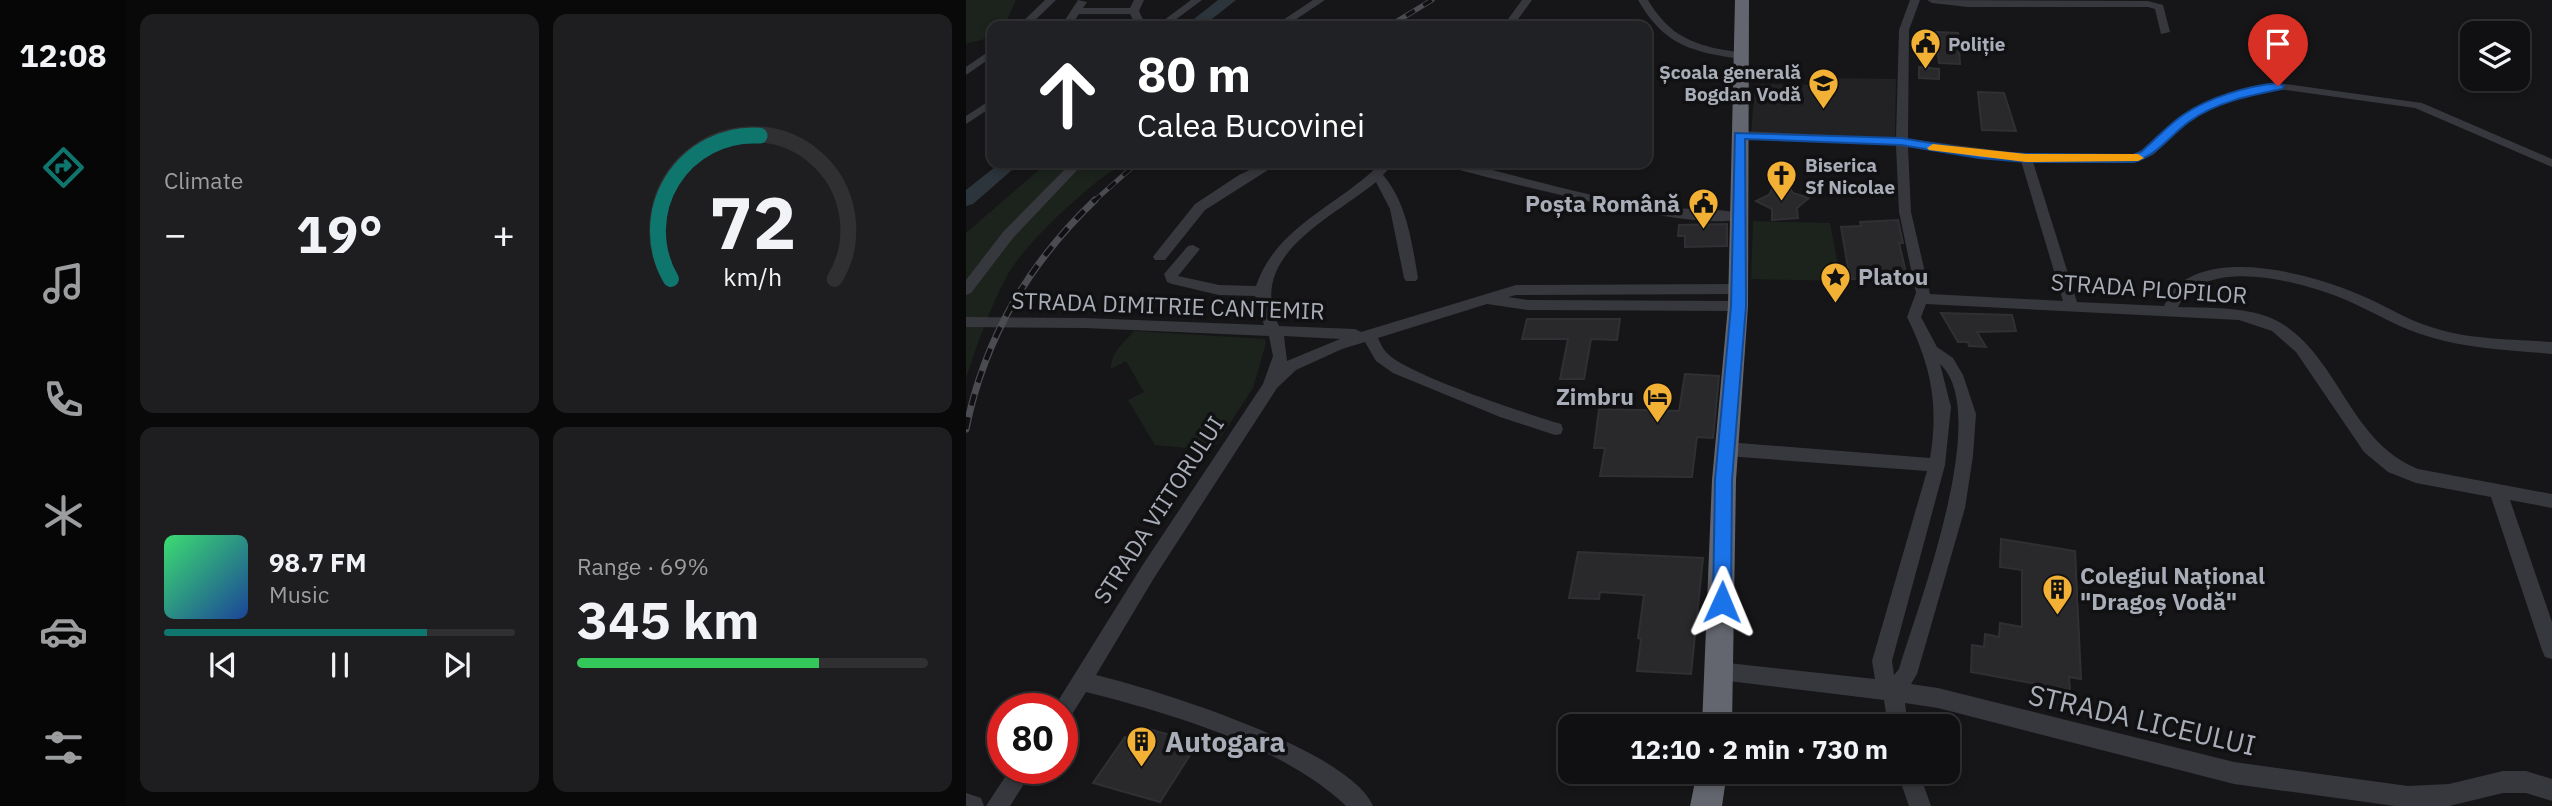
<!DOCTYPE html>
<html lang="en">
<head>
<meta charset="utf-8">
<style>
	body { margin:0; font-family:"IBM Plex Sans",sans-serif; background:#1e1e20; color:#f1f3f6; height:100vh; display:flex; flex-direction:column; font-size:26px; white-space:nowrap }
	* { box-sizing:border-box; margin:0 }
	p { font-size:23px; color:#9c9d9f }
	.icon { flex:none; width:38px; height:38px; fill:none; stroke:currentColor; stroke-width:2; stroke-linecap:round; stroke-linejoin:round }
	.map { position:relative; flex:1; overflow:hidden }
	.drawer { display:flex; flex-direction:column; gap:14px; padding:14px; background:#09090a; width:840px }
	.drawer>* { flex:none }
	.banner { position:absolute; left:21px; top:21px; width:665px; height:147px; border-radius:14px; box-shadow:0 4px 10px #0003,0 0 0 2px #303032; background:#202124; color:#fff; overflow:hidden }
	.fabs { position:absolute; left:1494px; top:21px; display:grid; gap:14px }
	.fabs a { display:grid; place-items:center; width:70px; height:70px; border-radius:14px; background:#101012; box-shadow:0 4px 10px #0003,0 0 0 2px #303032; font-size:35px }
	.speed { position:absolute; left:21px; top:693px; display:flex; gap:14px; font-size:35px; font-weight:700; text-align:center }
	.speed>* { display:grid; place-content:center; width:91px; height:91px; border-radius:50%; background:#101012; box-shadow:0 4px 10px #0003,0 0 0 2px #303032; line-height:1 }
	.speed .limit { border:10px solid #d22; background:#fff; color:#111 }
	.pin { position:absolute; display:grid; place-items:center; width:60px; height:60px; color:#fff; margin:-72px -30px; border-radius:50% 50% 50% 0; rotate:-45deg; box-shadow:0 0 7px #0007 }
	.pin .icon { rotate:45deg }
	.me { position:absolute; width:77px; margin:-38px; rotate:1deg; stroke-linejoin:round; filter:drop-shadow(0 0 5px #0008) }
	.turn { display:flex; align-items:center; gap:24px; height:147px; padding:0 35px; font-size:32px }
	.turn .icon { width:91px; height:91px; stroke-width:2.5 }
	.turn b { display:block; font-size:49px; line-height:60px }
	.big { font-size:52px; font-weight:700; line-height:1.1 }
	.drawer .tile { flex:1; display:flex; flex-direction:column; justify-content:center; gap:10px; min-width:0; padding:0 24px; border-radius:14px; background:#1e1e20 }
	.drawer .dial { align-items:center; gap:0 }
	.dial svg { height:182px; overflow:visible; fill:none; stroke:#303032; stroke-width:7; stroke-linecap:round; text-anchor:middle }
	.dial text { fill:#f1f3f6; stroke:none }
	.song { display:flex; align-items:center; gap:21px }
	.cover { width:84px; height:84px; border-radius:10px; background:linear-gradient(135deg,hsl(140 70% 55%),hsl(220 70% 35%)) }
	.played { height:7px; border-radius:4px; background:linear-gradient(90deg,#0f766e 75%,#303032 75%) }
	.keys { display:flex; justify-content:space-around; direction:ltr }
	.heat { display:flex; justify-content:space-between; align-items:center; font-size:38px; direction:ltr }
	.charge { height:10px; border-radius:5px; background:linear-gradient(90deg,#34c759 69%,#303032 0) }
	.drawer .tiles { flex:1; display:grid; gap:14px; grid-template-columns:repeat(2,1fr) }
	.trip { position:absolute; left:592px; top:714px; width:402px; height:70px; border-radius:14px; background:#101012; box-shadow:0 4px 10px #0003,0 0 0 2px #303032; font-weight:700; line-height:70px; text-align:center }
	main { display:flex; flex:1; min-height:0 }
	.dock { display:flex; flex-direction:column; width:126px; justify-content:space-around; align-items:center; background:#060607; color:#9c9d9f }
	.dock .icon { width:49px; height:49px }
	.dock .on { color:#0f766e }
	.dock b { font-size:32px; color:#f1f3f6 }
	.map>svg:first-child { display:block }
	.built { fill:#222225 }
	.green { fill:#1c231d }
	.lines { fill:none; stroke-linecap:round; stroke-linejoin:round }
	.river { fill:#2c353c; fill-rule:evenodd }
	.building { fill:#29292c; stroke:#303034; stroke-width:2 }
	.minor { fill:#37383d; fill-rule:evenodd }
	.highway { fill:#63666e; fill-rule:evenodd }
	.rail-far1-casing { stroke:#4a4c52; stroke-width:5 }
	.rail-casing { stroke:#4a4c52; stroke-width:7 }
	.rail-far1 { stroke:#111113; stroke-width:3.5; stroke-dasharray:10; stroke-linecap:butt }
	.rail { stroke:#111113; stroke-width:4.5; stroke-dasharray:12; stroke-linecap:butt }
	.route { fill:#1a73e8; stroke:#114b97; stroke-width:2 }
	.slow { fill:#f59e0b }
	.labels { text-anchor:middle; stroke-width:7; stroke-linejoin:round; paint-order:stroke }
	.far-poi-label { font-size:19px; font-weight:bold; fill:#a8adb8; stroke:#111113; text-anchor:start }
	.poi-label { font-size:23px; font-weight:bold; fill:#a8adb8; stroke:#111113; text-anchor:end }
	.street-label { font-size:23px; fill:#a8adb8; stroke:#111113 }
	.near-street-label { font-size:28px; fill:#a8adb8; stroke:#111113 }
	.near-poi-label { font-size:28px; font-weight:bold; fill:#a8adb8; stroke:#111113; text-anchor:start }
</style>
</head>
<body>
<main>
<nav class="dock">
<b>12:08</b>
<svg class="icon on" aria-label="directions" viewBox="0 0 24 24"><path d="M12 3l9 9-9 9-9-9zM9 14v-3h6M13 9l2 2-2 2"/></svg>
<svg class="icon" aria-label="music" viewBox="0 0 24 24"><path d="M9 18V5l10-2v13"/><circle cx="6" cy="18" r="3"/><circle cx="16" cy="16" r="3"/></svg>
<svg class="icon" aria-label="phone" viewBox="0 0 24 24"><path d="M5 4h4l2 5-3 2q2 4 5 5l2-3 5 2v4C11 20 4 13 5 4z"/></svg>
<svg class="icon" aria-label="climate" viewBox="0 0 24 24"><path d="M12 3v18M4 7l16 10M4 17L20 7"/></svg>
<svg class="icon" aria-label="car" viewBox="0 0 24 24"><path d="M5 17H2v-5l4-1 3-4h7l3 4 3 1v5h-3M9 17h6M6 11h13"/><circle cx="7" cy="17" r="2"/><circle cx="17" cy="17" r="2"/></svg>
<svg class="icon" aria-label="filters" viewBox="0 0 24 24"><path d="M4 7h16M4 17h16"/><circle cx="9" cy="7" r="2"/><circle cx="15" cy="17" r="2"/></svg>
</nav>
<section class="drawer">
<div class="tiles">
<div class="tile"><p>Climate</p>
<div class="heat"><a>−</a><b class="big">19°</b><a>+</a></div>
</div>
<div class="tile dial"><svg viewBox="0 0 100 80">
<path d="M14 69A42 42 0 1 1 86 69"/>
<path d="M14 69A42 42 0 0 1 53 6" stroke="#0f766e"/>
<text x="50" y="56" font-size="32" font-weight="700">72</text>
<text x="50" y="72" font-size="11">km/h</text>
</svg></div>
<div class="tile">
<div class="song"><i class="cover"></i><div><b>98.7 FM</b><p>Music</p></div></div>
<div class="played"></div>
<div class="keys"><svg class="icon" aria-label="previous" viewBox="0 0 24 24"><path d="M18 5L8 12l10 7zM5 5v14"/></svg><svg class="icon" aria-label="pause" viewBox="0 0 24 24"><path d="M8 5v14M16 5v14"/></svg><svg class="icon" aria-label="next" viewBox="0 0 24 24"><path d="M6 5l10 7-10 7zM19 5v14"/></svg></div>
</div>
<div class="tile"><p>Range · 69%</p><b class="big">345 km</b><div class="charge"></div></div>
</div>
</section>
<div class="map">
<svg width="1586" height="806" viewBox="0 0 1586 806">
	<rect width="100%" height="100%" fill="#161618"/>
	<path class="built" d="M858,78L930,79L929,137L785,134L789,84L858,85Z"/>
	<path class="green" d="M0,0H50L38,26H26V37L0,44Z
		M81,163H158C126,181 60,242 42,274C24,307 12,342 0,378V233Z
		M787,221L864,223L875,281L785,279Z
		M168,331L299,339L300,343L287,388L249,446L222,448L189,445L162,400L178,392L160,361L145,369C144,353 159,342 168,331Z"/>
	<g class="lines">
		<path class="river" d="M252,0H270L237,26H219Z
			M34,163H54L7,204L0,206V190Z"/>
	</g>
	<path class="building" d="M969,32L992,33L994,64L973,63Z
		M953,67L973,69V79L953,78Z
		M1012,92L1038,93L1050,131L1016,130Z
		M815,185L823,187L827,193L843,198L831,208L832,218L806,220V209L790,201L803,195L807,187Z
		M932,220L937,243H933L941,277L884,279L875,227L895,226L894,222Z
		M761,224V246L719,247V236H712L713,225Z
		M975,313L1046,315L1050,331L1011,332L1020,347L1003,346L1002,342H992Z
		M561,319H654L651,340L625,339L618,379H594L602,339H556Z
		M719,374L753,376L747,438L731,437L726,477L634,476L639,448H628L633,409L713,411Z
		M1035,539L1109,551L1115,679L1103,677L1104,690L1005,672L1006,645L1018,647L1019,634L1033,637L1034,623L1056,627V570L1034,567Z
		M612,552L737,558L725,674L671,671L675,639L672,638L678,595L634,592L633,599L603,598Z
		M179,728L215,738L207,750L224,755L194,802L127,783L159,737L171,740Z"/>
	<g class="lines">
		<path class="minor" d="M79,0H90L63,26H52Z
			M112,0L121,2L117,8H164L168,0H178L173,11L180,26H170L164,14H113L105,26H95Z
			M225,0H236L201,26H190Z
			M347,0H359L320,26H308Z
			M556,0H566L547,26H537Z
			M672,0H682C700,30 719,42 753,49C763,51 773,51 780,56L775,59C725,52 698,45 672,0Z
			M944,0H954L943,30L942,139L1060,154H1168L1185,145L1215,117L1235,105L1273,90L1312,83L1456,103L1586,159V167L1449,108L1312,89L1281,95L1243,110L1223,121L1187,155L1168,162H1067L1111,302L1198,306C1201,300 1204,292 1209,288C1250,248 1345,274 1392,294C1417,304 1439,319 1465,327C1503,340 1546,339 1586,342V354C1545,350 1503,349 1464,337C1434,329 1408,312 1380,300C1337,282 1239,254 1212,307C1244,308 1290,306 1318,325C1374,362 1385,442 1452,469L1586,494V508L1544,500L1586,622V659L1579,657L1576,650L1525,497L1450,483L1422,472L1398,452L1330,352L1306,331L1273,320L960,304L955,317L971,347L987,358L997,375L1010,414L1007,456L999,508L951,674L945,684L972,688L1268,762L1442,786L1483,784L1537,771H1560L1586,779V801L1560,793H1537L1483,806H1429L1268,784L972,708L939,703L942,726H922L918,700L746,679L743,672L746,665L753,662L909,679L906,661L961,471L760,456L754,454L752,449L754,444L760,442L964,458C973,404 965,366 941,317L950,293L933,212L930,145L773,139L767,135L773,131L930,138L933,30ZM942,147L1055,161L1097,301L964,294L945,212ZM974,364C1027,412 951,608 933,669L928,675L926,661L979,465L985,407Z
			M961,0L1182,1L1197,5L1204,32L1195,34L1189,9L1182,7H1002L966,3Z
			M26,49V57L0,75V67Z
			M26,99V107L0,124V116Z
			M105,163H118L47,238L5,293L0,295V280L37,232Z
			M298,163H313L239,210L199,260H189L187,257L189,254L229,204L273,175Z
			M415,163H428L417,175C441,203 446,243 452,278L450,281H440L438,278L424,209L410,182C365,219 279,256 313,326L389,329L395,332L550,285L773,284L780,289L773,294L550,295L542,297L562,300L772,301L779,306L772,311L562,310L521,304L412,338C414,342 416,348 420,352C438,374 562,414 595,424L597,429L595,434L589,435L534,417L427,373L410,361L399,342L376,349L330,370L311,388L188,578L130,675C189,689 384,750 407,806H380C318,746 202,713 120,692L103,719L96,722V709H87L176,566L297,384L307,356L303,336L119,328L0,327V317L119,318L298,325L289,296L253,295L206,284L201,282L198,274L222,246L227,245L234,249L212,276L253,285L290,286C310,226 374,205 415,163ZM318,336L374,339L321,361Z
			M475,163H496C563,178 631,200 700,208C716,209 770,208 778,216C752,240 520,176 477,166Z
			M45,768H68L44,806H20Z
			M931,772H953L965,806H943Z
			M0,793L15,798L18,806H0Z"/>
		<path class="highway" d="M769,0H783L782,306L770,480L766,726H736L746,480L762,306Z
			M731,772H761L756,806H724Z"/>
		<defs>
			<path id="rail-far1" d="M423,26L466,0
				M127,202L171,163"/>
			<path id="rail" d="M0,429C18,339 62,264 129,200"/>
		</defs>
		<use href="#rail-far1" class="rail-far1-casing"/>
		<use href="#rail" class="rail-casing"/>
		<use href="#rail-far1" class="rail-far1"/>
		<use href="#rail" class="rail"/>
	</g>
	<path class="route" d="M1312,83L1318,86L1316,89C1286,95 1250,102 1224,121C1204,135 1192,155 1168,162H1060L1013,158L935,145L779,139L780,306L766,480L765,602L763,608L756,611L749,608L747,602L749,480L765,306L769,133L935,138L1013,151L1060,154L1167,155L1175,152C1189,140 1202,125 1217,115C1243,97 1282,86 1312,83Z"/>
	<path class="slow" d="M967,144L1060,154H1172L1178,158L1172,161L1060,162L963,150L961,148Z"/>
	<defs>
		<symbol id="civic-pin" viewBox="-11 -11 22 30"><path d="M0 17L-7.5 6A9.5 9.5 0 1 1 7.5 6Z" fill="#f2b134" stroke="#111113"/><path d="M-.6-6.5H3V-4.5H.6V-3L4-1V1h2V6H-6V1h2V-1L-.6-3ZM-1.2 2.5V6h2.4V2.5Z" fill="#111"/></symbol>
		<symbol id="school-pin" viewBox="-11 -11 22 30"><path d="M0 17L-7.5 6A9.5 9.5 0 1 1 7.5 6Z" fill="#f2b134" stroke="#111113"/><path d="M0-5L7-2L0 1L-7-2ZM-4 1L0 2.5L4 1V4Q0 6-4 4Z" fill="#111"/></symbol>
		<symbol id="church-pin" viewBox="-11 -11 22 30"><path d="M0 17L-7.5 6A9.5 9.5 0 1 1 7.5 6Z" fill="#f2b134" stroke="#111113"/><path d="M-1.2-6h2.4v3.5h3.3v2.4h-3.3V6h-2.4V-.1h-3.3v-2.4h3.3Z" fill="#111"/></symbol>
		<symbol id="sight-pin" viewBox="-11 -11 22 30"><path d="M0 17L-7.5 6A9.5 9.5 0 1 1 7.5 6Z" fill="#f2b134" stroke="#111113"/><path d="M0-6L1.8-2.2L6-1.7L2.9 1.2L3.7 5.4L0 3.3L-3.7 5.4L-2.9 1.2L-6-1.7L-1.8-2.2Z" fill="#111"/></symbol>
		<symbol id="hotel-pin" viewBox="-11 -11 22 30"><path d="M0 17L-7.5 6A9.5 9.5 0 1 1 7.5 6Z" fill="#f2b134" stroke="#111113"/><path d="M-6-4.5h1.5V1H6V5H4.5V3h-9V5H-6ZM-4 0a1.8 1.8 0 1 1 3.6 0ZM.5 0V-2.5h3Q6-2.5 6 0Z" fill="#111"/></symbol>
		<symbol id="building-pin" viewBox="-11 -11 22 30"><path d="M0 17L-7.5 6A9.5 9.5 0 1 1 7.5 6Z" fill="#f2b134" stroke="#111113"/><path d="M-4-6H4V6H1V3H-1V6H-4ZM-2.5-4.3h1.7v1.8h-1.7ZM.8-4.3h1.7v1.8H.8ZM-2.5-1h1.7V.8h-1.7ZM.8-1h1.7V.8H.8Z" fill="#111"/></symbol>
	</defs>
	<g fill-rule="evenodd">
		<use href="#civic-pin" x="942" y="26" width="35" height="47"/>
		<use href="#school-pin" x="840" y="66" width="35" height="47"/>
		<use href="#church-pin" x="798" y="158" width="35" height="47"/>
		<use href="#civic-pin" x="720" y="186" width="35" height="47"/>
		<use href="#sight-pin" x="852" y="260" width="35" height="47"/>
		<use href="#hotel-pin" x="674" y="380" width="35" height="47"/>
		<use href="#building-pin" x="1074" y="572" width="35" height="47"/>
		<use href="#building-pin" x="158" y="724" width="35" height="47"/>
	</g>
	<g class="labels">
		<g class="far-poi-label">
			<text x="982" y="51">Poliție</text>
			<text x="835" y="79" text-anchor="end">Școala generală<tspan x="835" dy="22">Bogdan Vodă</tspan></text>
			<text x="839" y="172">Biserica<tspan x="839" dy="22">Sf Nicolae</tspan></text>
		</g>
		<g class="poi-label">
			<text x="714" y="212">Poșta Română</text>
			<text x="892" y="285" text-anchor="start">Platou</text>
			<text x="668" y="405">Zimbru</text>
			<text x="1114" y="584" text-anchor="start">Colegiul Național<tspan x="1114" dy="26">"Dragoș Vodă"</tspan></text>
		</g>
		<g class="street-label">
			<text transform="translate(1183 289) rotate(4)" y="8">STRADA PLOPILOR</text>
			<text transform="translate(202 306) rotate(2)" y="8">STRADA DIMITRIE CANTEMIR</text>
			<text transform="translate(193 510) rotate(-57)" y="8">STRADA VIITORULUI</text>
		</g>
		<g class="near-street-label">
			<text transform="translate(1176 720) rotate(13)" y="10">STRADA LICEULUI</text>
		</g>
		<g class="near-poi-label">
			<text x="199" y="752">Autogara</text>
		</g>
	</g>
</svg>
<div class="fabs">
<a><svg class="icon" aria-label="layers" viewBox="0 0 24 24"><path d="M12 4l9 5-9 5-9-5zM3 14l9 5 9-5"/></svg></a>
</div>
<div class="speed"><div class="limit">80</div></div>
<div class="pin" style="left:1312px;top:86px;background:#d93025"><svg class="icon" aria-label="arrive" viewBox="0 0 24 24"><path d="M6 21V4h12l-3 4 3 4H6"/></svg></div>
<svg class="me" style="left:756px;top:602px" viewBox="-20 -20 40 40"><path d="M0-17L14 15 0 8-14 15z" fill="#1a73e8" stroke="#fff" stroke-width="4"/></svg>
<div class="trip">12:10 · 2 min · 730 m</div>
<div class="banner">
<div class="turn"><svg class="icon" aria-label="ahead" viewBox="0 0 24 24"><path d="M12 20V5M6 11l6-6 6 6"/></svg><div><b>80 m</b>Calea Bucovinei</div></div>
</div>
</div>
</main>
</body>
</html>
